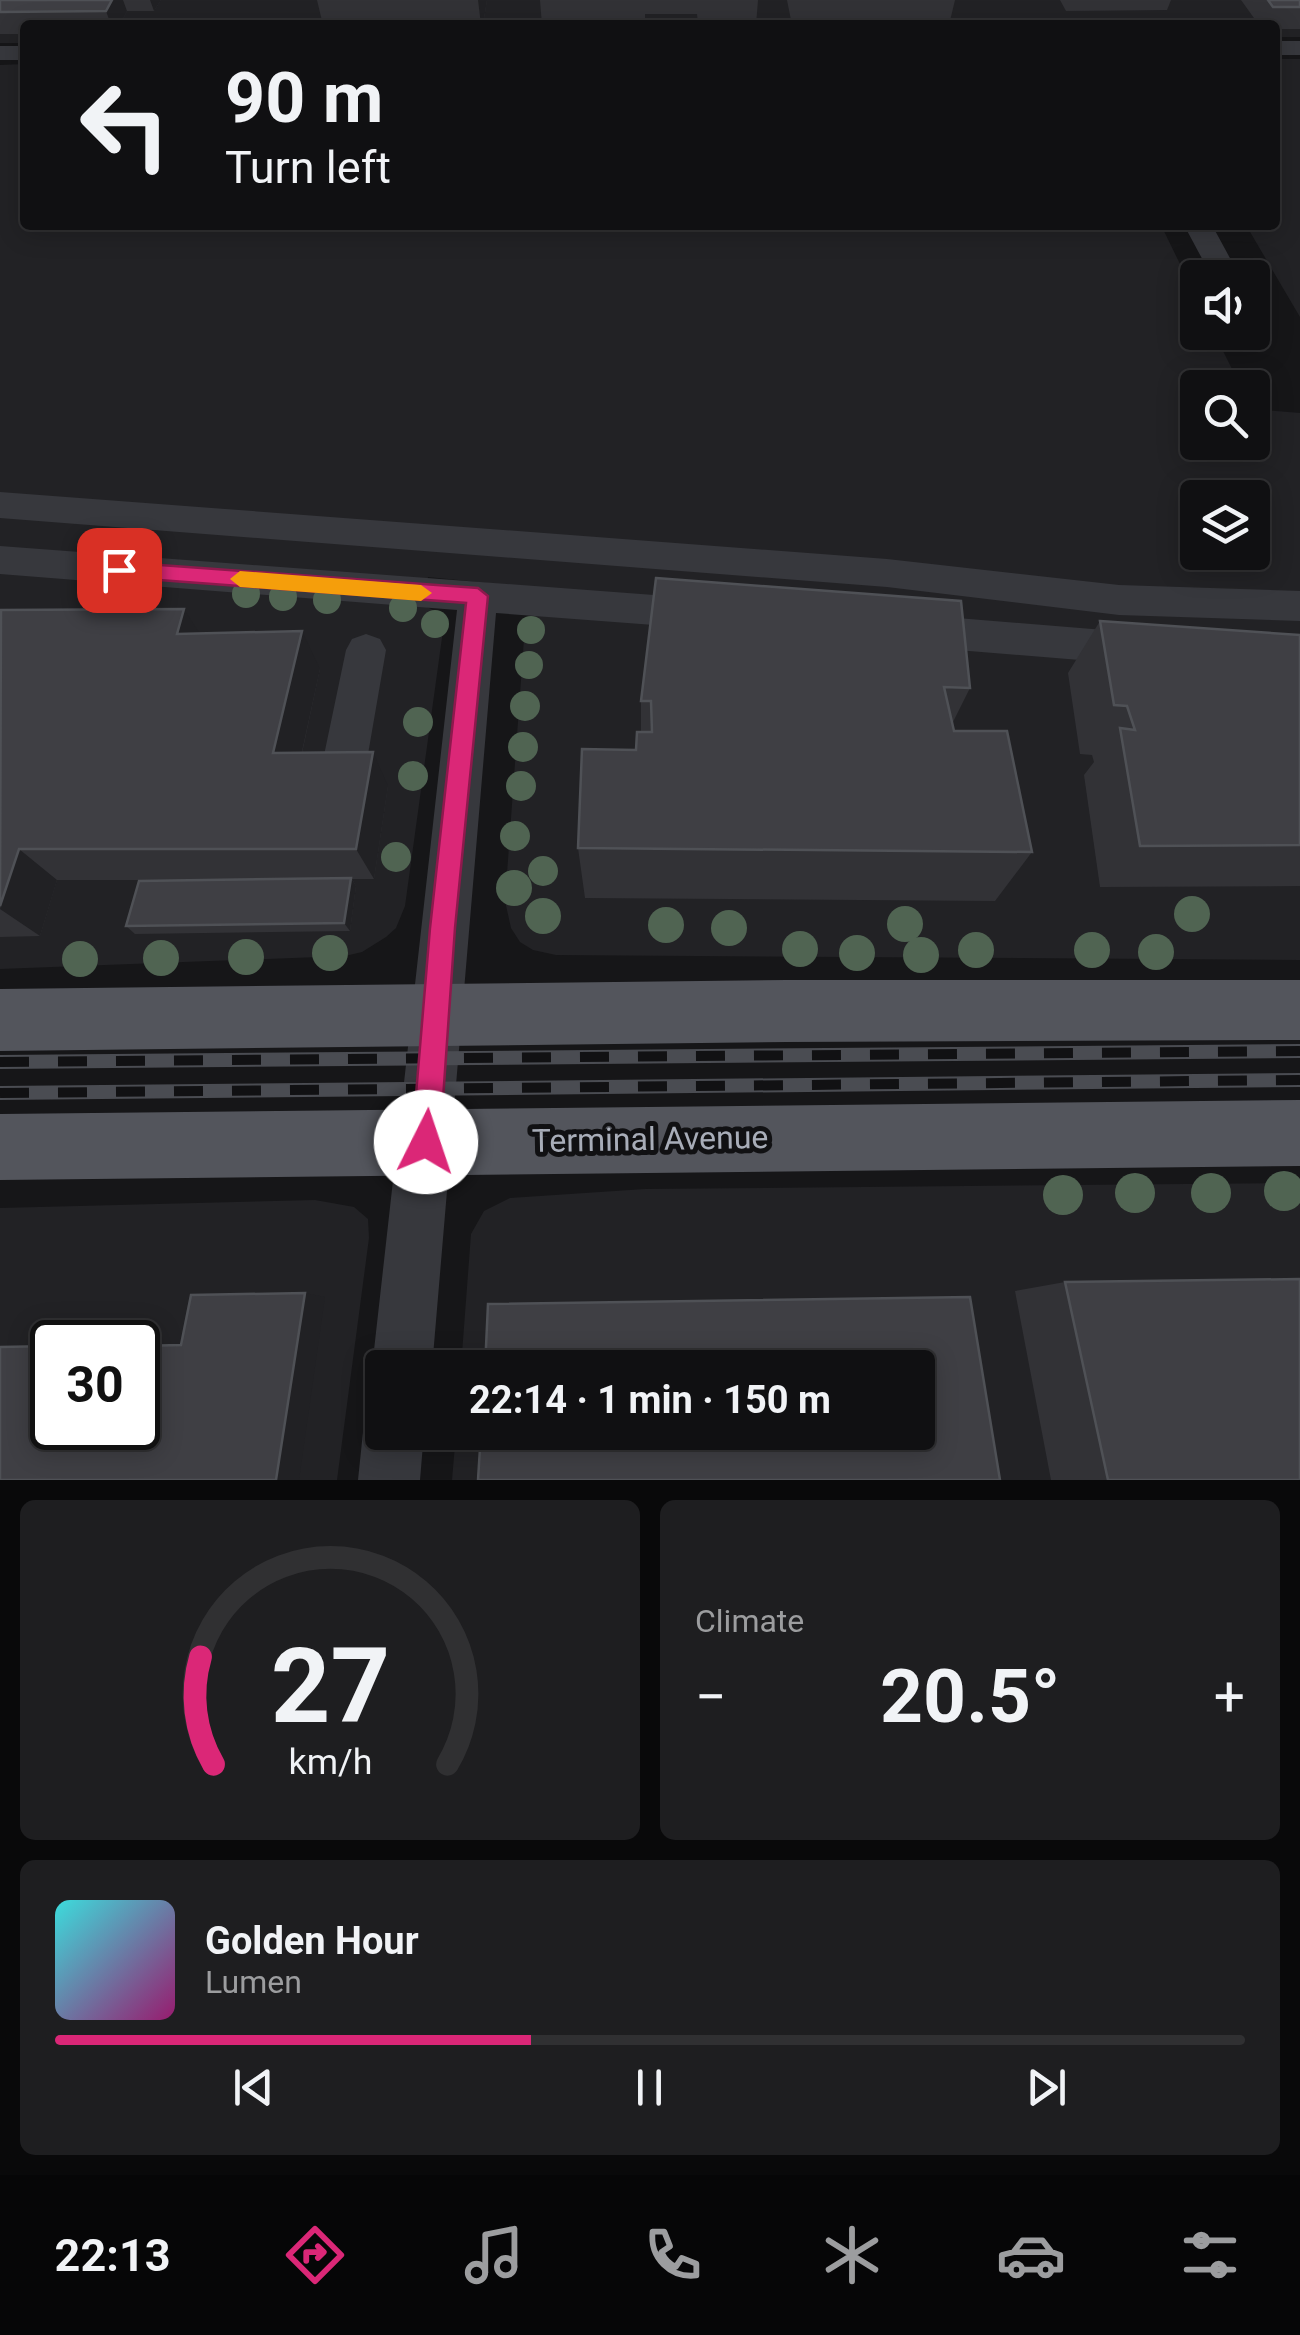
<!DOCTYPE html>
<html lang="en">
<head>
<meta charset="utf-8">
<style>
	body { margin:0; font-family:Roboto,sans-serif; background:#1e1e20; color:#f1f3f6; height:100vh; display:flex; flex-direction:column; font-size:38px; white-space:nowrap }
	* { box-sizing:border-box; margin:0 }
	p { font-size:32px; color:#9c9d9f }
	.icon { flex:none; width:55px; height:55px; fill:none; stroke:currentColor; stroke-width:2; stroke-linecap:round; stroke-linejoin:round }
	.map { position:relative; height:1480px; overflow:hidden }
	.details { display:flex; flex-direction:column; gap:20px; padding:20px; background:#09090a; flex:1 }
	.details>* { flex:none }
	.banner { position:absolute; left:20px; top:20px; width:1260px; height:210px; border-radius:10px; box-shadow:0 5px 25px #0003,0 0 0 2px #303032; background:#101012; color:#f1f3f6; overflow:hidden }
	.controls { position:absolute; left:1180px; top:260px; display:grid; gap:20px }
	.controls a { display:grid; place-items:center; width:90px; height:90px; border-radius:10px; background:#101012; box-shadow:0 5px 25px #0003,0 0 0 2px #303032; font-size:50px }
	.speed { position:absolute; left:30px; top:1320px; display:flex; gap:20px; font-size:50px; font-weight:700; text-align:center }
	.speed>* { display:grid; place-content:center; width:130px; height:130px; border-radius:50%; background:#101012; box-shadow:0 5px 25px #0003,0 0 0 2px #303032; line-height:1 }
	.speed .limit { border:5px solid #111; border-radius:15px; background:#fff; color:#111 }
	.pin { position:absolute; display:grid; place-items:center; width:85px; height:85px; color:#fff; margin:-42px; border-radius:20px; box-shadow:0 5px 15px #0006 }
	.me { position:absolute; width:110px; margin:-55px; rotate:4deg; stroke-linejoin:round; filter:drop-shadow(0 0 8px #0008) }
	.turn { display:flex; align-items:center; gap:35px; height:210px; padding:0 40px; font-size:45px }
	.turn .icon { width:130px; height:130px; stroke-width:2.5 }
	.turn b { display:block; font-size:70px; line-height:85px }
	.big { font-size:75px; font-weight:700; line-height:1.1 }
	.details .widget { flex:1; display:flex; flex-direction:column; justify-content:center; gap:15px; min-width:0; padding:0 35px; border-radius:15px; background:#1e1e20 }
	.details .dial { align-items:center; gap:0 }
	.dial svg { height:260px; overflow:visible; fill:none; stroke:#303032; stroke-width:7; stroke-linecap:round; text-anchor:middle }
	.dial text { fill:#f1f3f6; stroke:none }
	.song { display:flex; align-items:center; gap:30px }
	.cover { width:120px; height:120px; border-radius:15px; background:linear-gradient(135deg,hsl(180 70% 55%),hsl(320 70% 35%)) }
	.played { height:10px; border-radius:5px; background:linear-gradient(90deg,#db2777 40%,#303032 40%) }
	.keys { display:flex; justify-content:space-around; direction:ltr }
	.heat { display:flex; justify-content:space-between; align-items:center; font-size:55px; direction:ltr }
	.details .tiles { flex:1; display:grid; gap:20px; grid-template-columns:1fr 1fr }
	.widget:last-child { grid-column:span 2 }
	.trip { position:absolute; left:365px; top:1350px; width:570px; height:100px; border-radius:10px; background:#101012; box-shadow:0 5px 25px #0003,0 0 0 2px #303032; font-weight:700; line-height:100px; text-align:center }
	.dock { display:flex; height:160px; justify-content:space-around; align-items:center; background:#060607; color:#9c9d9f }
	.dock .icon { width:70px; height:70px }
	.dock .selected { color:#db2777 }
	.dock b { font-size:45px; color:#f1f3f6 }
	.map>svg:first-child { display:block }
	.built { fill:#222225; fill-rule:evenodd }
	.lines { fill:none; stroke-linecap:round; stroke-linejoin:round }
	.minor { fill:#37383d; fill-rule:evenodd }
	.major { fill:#53555c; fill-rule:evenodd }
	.rail-casing { stroke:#4a4c52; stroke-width:14 }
	.rail { stroke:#111113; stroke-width:10; stroke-dasharray:29; stroke-linecap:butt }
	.tree { fill:#506452 }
	.wall { fill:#323236 }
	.shaded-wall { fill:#212124 }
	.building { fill:#3f3f44; stroke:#4f5156; stroke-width:2.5 }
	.route { fill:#db2777; stroke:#8e194d; stroke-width:2.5 }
	.slow { fill:#f59e0b }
	.labels { text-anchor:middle; stroke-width:10; stroke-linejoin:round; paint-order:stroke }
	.near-street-label { font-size:32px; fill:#a8adb8; stroke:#111113 }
</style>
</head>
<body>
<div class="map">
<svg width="1300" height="1480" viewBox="0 0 1300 1480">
	<rect width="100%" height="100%" fill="#161618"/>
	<path class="built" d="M0,0H1300V37H1275V25H25V43H0Z
		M1275,59H1300V317L1246,225H1275Z
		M25,64V225H1161L1197,299L1198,332L1214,333L1241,387L1198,388V442H1252L1253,409L1300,413V960L556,955L533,950L520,942L511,928L505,901L525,625L535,616L549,589L428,577L421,604L445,616L405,906L396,928L386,937L362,952L345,956L0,969V65ZM1198,498H1252V552H1198Z
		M1300,1183V1480H452L456,1433L918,1432V1368L461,1367L471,1234L484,1211L510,1198L645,1189Z
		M315,1200L354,1207L368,1219L369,1238L337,1480H0V1208ZM52,1342H138V1428H52Z"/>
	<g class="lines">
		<path class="minor" d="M1275,41H1300V55H1275Z
			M0,46H25V60H0Z
			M1184,225H1212L1231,260L1226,266H1206Z
			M0,492L887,559L1119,585L1300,591V621L1119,615L887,587L0,518Z
			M0,546L707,599L721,603L727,614L721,625L707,629L496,613L432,1368H382V1390L372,1368L457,610L0,574Z
			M908,614L1141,633L1155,638L1161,649L1155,660L1141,665L908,646L894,641L888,630L894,619Z
			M366,634L380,639L386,650L367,760L360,773L345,778L330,773L323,760L346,650L352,639Z
			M382,1406V1432H424L420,1480H358L363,1432L372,1410Z"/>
		<path class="major" d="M787,980H1300V1040L787,1042L0,1051V989Z
			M1300,1100V1166L0,1180V1114Z"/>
		<defs>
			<path id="rail" d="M0,1062L1300,1051
				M0,1093L1300,1080"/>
		</defs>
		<use href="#rail" class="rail-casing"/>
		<use href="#rail" class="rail"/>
	</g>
	<g class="tree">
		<circle cx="246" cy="594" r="14"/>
		<circle cx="283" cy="597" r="14"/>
		<circle cx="327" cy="600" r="14"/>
		<circle cx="403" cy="608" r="14"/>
		<circle cx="435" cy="624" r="14"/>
		<circle cx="531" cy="630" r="14"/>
		<circle cx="529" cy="665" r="14"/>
		<circle cx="525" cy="706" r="15"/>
		<circle cx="418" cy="722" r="15"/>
		<circle cx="523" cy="747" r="15"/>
		<circle cx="413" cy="776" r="15"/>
		<circle cx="521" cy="786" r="15"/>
		<circle cx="515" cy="836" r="15"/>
		<circle cx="396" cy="857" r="15"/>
		<circle cx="543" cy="871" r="15"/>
		<circle cx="514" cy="888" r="18"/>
		<circle cx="1192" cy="914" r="18"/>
		<circle cx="543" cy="916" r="18"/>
		<circle cx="905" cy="924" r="18"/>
		<circle cx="666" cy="925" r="18"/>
		<circle cx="729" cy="928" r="18"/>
		<circle cx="800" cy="949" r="18"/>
		<circle cx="976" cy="950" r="18"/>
		<circle cx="1092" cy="950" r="18"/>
		<circle cx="1156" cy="952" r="18"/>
		<circle cx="330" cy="953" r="18"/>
		<circle cx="857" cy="953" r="18"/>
		<circle cx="921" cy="955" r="18"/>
		<circle cx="246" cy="957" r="18"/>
		<circle cx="161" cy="958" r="18"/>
		<circle cx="80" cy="959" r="18"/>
		<circle cx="1284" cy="1191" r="20"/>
		<circle cx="1135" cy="1193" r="20"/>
		<circle cx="1211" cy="1193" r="20"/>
		<circle cx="1063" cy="1195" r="20"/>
	</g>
	<path class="wall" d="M0,0H161L154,11H127L120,25H25V34H0Z
		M317,0H487L483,25H323Z
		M540,0H758L756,25H698L697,14H645V25H542Z
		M787,0H955L949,25H792Z
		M1060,0H1171L1167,10L1066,11Z
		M1241,0H1300V29H1275V25H1259Z
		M1008,225H1106L1105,227L1009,228Z
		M656,578L970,688L952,724L954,731L1032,852L995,901L585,898L578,848L636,750L641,732V701Z
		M0,612L200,633L320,669L302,753L388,786L374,879H352L356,886L350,931L135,934L126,926L206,880H57L40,936L0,937Z
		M1100,621L1300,635V886L1100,887L1084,775L1094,762L1092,755L1080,754L1068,673Z
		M1065,1282L1300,1480H1051L1015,1291Z"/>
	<path class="shaded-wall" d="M112,0H123L127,11L120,25H111L106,11Z
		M150,0H161L154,11Z
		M478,0H487L483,25H481Z
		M184,609L209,648L177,634Z
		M302,631L320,669L294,788L273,753Z
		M373,752L388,786L374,879L356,849Z
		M19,849L57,880L40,936L0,909Z
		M351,878L356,886L350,931L344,923Z
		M305,1293L325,1297L299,1480H276Z"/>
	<path class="building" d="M0,0H112L106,11L0,12Z
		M1268,0H1300V7H1273Z
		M656,578L961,601L970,688L944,687L954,731H1007L1032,852L578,848L582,749L636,750L637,732H652L651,701H641Z
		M184,609L177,634L302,631L273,753L373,752L356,849H19L0,906L1,610Z
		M1100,621L1300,635V845L1140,846L1120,728L1135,730L1127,706L1114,705Z
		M351,878L344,923L126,926L139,881Z
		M1300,1279V1480H1108L1065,1282Z
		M305,1293L276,1480H0V1347L52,1346V1428H138V1346L181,1345L191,1295Z
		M970,1297L1000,1480H478L481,1432H918V1368H485L488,1304Z"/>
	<path class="route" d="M119,562L478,588L488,596L455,928L440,1142L436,1153L426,1157L416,1153L412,1142L430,928L466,603L119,577L109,570Z"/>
	<path class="slow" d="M240,571L421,585L432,593L421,601L240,587L230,579Z"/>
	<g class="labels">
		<g class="near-street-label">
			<text transform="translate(650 1139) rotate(-1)" y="11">Terminal Avenue</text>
		</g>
	</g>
</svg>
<div class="controls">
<a><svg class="icon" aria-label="sound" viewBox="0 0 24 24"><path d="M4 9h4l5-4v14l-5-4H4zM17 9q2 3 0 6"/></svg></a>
<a><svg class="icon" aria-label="search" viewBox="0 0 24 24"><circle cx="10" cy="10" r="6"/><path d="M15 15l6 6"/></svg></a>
<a><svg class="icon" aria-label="layers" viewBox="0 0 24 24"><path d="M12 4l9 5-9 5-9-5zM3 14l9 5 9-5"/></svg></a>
</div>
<div class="speed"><div class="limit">30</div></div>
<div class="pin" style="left:119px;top:570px;background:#d93025"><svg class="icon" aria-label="arrive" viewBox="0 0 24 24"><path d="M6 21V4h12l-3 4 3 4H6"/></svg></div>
<svg class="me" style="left:426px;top:1142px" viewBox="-20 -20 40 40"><circle r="19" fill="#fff"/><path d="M0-13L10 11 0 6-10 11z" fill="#db2777"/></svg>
<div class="trip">22:14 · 1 min · 150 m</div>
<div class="banner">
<div class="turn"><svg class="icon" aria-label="left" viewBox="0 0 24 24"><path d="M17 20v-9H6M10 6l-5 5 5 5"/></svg><div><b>90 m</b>Turn left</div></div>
</div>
</div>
<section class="details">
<div class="tiles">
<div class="widget dial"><svg viewBox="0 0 100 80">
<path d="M14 69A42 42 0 1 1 86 69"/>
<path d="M14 69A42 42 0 0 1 10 36" stroke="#db2777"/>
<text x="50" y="56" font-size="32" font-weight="700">27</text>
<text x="50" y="72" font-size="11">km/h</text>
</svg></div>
<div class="widget"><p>Climate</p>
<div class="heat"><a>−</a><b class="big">20.5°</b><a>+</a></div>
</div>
<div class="widget">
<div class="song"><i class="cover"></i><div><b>Golden Hour</b><p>Lumen</p></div></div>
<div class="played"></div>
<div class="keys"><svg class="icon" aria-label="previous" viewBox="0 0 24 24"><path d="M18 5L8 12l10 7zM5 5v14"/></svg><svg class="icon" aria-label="pause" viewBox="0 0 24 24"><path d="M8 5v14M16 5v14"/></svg><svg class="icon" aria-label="next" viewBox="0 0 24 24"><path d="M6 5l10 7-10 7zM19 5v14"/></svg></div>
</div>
</div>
</section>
<nav class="dock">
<b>22:13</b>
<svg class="icon selected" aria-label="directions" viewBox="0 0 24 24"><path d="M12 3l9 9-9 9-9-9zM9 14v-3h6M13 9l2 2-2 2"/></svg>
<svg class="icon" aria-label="music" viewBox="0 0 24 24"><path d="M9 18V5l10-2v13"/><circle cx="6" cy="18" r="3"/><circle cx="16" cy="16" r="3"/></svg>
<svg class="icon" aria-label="phone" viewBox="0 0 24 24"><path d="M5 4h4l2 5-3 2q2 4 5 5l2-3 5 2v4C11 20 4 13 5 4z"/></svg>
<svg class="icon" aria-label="climate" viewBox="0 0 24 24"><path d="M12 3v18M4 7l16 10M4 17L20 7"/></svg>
<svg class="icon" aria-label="car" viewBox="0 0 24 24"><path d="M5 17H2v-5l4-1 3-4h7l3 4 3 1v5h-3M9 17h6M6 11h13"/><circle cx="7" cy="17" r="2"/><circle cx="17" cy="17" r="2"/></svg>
<svg class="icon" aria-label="filters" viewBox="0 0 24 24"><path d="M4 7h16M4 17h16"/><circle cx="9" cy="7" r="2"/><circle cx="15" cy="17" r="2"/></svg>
</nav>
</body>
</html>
